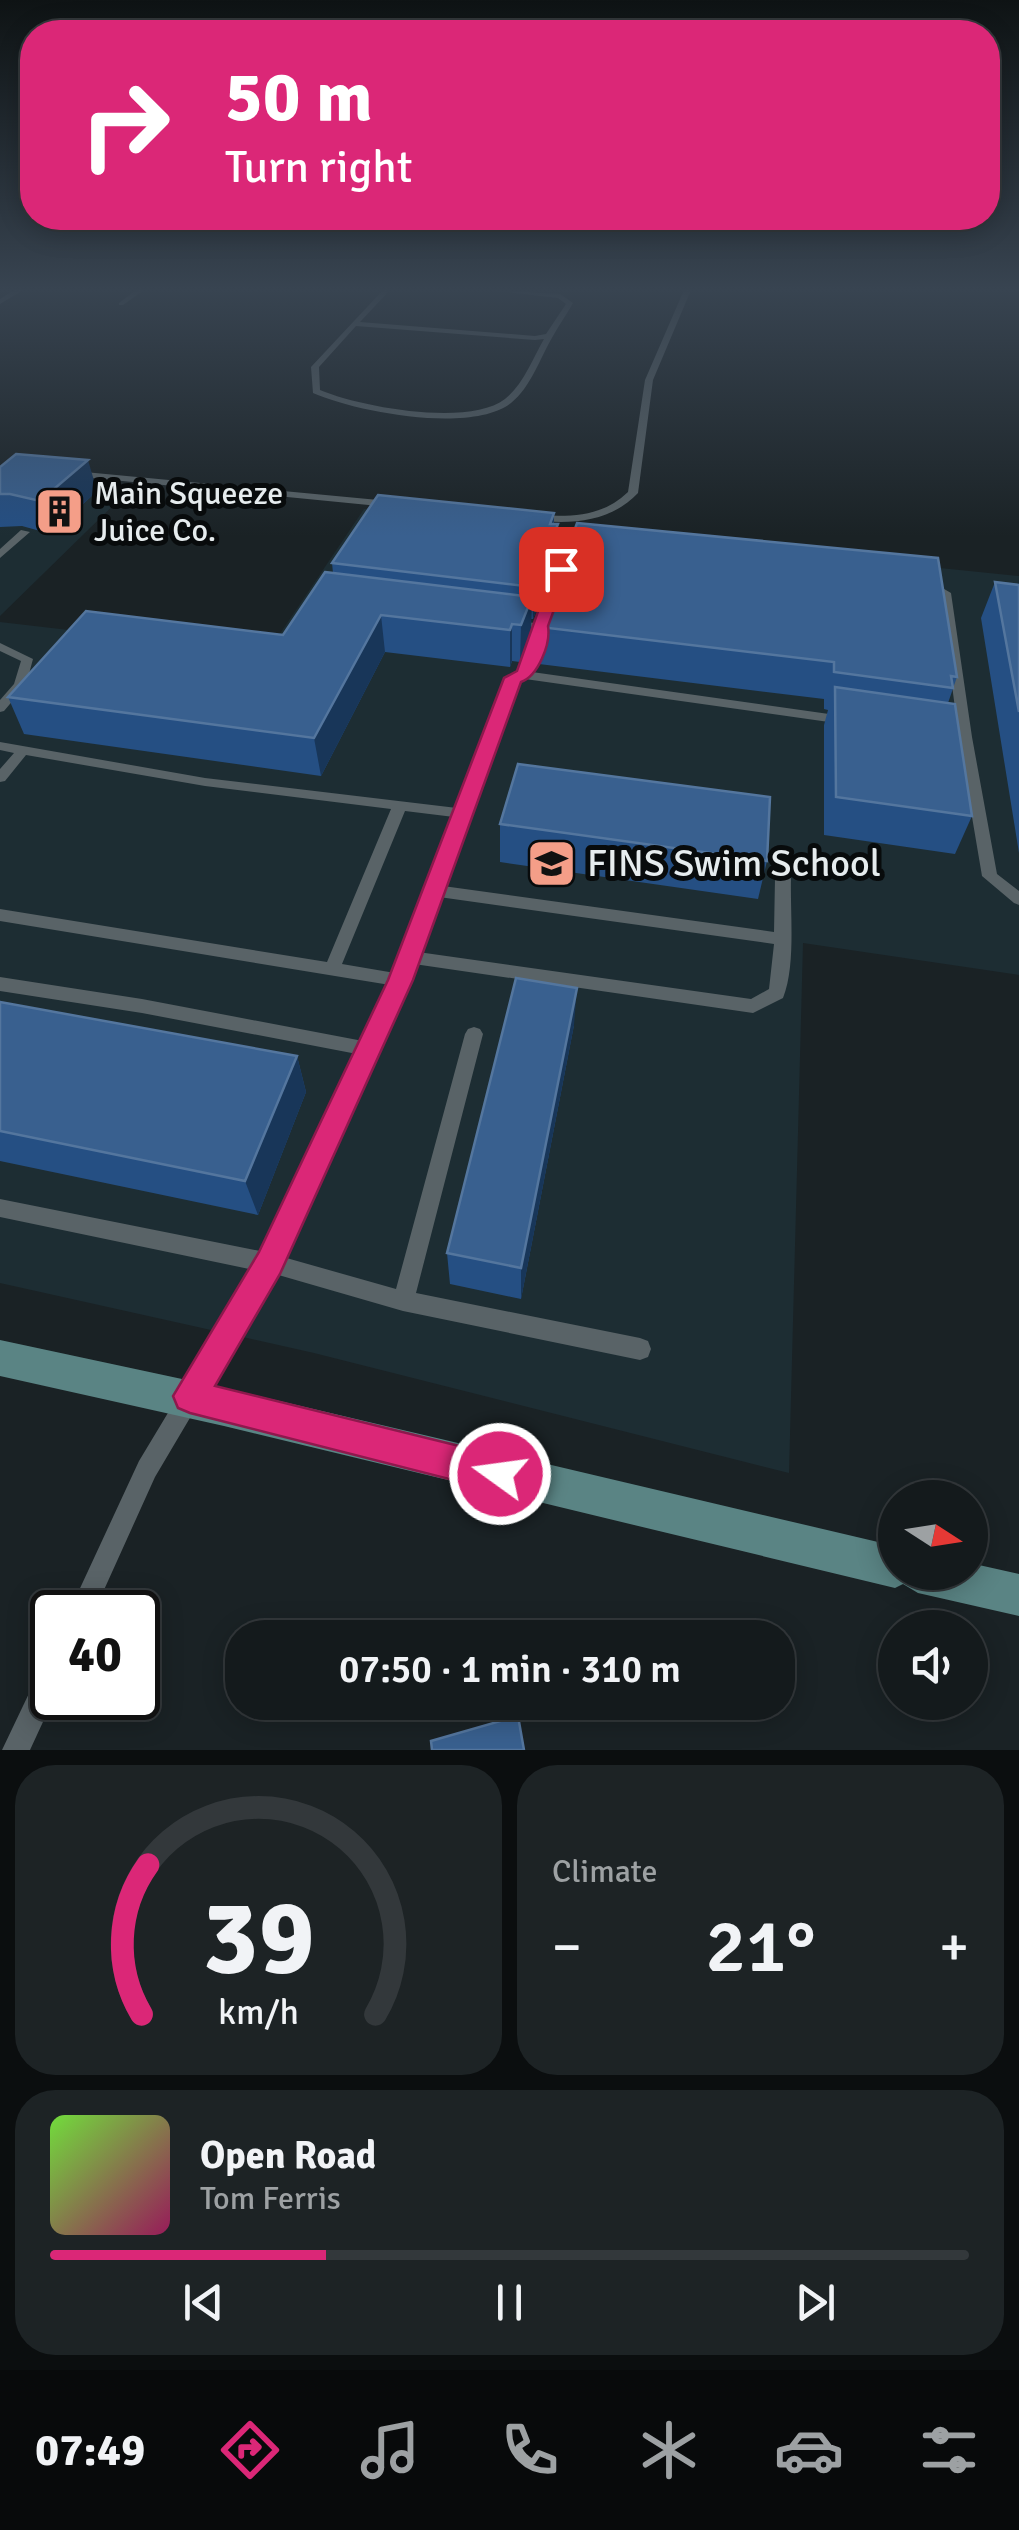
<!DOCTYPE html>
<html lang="en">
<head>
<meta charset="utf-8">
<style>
	body { margin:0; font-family:Signika,sans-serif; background:#1d2325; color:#f1f3f6; height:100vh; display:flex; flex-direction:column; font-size:38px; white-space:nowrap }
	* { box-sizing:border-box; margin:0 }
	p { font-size:32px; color:#9da1a3 }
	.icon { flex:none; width:55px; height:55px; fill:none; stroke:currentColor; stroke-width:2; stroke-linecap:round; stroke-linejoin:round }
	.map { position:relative; height:1750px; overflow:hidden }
	.sheet { display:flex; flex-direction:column; gap:15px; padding:15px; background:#0b0e0f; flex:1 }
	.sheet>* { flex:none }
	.top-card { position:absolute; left:20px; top:20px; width:980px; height:210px; border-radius:40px; box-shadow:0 5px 25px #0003,0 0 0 2px #33383b; background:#db2777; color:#fff; overflow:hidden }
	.needle { width:65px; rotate:102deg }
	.fabs { position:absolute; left:878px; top:1480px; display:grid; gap:20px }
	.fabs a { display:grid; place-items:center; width:110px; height:110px; border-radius:50%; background:#141a1c; box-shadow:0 5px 25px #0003,0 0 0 2px #33383b; font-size:50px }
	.speed { position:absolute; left:30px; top:1590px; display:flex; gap:20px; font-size:50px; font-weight:700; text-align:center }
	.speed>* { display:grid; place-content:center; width:130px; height:130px; border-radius:50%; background:#141a1c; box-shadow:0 5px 25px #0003,0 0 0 2px #33383b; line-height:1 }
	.speed .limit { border:5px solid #111; border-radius:15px; background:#fff; color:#111 }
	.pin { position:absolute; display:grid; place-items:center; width:85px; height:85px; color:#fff; margin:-42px; border-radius:20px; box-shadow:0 5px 15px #0006 }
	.me { position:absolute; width:110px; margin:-55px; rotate:284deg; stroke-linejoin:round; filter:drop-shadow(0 0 8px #0008) }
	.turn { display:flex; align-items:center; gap:35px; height:210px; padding:0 40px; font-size:45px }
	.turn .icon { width:130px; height:130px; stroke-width:2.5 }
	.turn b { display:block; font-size:70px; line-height:85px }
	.big { font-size:75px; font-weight:600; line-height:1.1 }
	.sheet .card { flex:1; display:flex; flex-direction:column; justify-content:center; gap:15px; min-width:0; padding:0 35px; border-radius:40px; background:#1d2325 }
	.sheet .dial { align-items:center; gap:0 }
	.dial svg { height:260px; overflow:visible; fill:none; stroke:#33383b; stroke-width:7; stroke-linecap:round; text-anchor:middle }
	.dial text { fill:#f1f3f6; stroke:none }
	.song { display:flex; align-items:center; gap:30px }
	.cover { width:120px; height:120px; border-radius:15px; background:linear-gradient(135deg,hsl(100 70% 55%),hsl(330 70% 35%)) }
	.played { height:10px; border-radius:5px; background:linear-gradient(90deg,#db2777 30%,#33383b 30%) }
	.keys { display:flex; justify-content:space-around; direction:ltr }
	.heat { display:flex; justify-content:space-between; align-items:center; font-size:55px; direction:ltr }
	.sheet .tiles { flex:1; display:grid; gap:15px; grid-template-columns:1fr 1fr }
	.card:last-child { grid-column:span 2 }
	.trip { position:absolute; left:225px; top:1620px; width:570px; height:100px; border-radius:40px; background:#141a1c; box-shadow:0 5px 25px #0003,0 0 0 2px #33383b; font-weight:600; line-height:100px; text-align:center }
	.tabs { display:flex; height:160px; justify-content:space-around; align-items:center; background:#080a0b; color:#9da1a3 }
	.tabs .icon { width:70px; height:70px }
	.tabs .on { color:#db2777 }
	.tabs b { font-size:45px; color:#f1f3f6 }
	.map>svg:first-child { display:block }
	.built { fill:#1d2d33 }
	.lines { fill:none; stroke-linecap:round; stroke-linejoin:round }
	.lane { fill:#596367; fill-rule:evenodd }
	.secondary { fill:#5a8484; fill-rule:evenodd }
	.wall { fill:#254f83 }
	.shaded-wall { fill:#183659 }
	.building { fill:#39608f; stroke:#54769e; stroke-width:2.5 }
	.route { fill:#db2777; stroke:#8e194d; stroke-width:2.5 }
	.labels { text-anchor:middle; stroke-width:10; stroke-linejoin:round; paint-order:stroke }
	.far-poi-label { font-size:32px; fill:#e6ecee; stroke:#080b0c; text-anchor:start }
	.poi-label { font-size:38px; fill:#e6ecee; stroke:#080b0c; text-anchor:start }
</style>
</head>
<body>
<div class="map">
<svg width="1019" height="1750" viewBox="0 0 1019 1750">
	<rect width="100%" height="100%" fill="#1a2225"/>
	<path class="built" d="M0,472L133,486L0,616Z
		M364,509L1019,576V975L803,943L789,1473L314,1353L0,1283V622L267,653Z"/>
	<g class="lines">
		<path class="lane" d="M14,290H23L0,304V299Z
			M136,290H144L123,305H119V303Z
			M383,290H390L360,322L535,336L546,334L566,304L558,298L488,290L560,294L573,303C567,314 559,325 553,336C540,358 531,387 511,403C472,434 356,412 313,393L311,367ZM356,326L535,340L544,339C533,358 523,385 505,399C469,427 360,407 320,390L319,367Z
			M684,290H691L653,380L638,493C611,522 571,525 533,520V516L537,515C571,517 602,517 628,492L645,380Z
			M74,471L389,501L394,504L389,507L71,476V472Z
			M21,530L30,532L0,558V549Z
			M557,578L562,581L545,627L547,634L532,672L843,716L849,720L843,724L525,679L518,680L443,886L774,932L775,878L778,874H788L791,878C790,914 796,965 783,998L753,1013L414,964L283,1257L396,1289L465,1034L468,1029L474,1027L480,1029L483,1034L416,1293L640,1338L648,1341L651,1349L648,1357L640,1360L403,1311L275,1274L155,1477L94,1612H69L139,1461L254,1270L0,1217V1199L265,1252L357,1054L142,1013L0,991V977L142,999L363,1041L390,985L0,921V909L327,962L391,809L205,786L26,755L5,781L0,782V769L14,753L0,750V742L205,778L457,808L507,678L520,673L535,634L534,630L515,627L509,624L515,621L535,623L552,581ZM405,811L454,817L395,973L342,964ZM439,897L774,944L769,989L751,999L418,952Z
			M927,579L951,593L972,737L997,874L1019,891V905L1014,903L982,876L959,740L948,735L950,732L958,731L940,594L923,584L922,582Z
			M0,643L33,659L26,685L4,711L0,712V700L14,684L21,661L0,651Z
			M52,1660L54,1698L30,1750H2L43,1664Z"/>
		<path class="secondary" d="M0,1340L224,1388L895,1546V1572H970V1563L1019,1574V1616L918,1593L903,1584L895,1588L224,1426L0,1376Z"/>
	</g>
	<path class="wall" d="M0,467L97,491L51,534L22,526L0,527Z
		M554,513V524H558L557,556L533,619H531V633L520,662L512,661L510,667L385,652L321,776L24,734L8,697L283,635L333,573L332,563Z
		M995,582L1019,585V853L981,618Z
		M540,627L957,677L948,703L972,816L955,854L824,835V725L828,710L824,709V699L539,664Z
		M500,824L767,861L758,899L500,862Z
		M0,1002L297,1056L306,1092L258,1215L0,1161Z
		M574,1025L521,1299L450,1284L447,1253Z"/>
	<path class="shaded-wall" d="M88,460L97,491L51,534L40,501Z
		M554,513L553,536L558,524L557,556L533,619V587Z
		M532,597L531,633L520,662L521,625Z
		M381,615L385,652L321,776L314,738Z
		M512,624V661L510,667V630Z
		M577,988L574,1025L521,1299V1268Z
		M297,1056L306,1092L258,1215L245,1181Z"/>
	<path class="building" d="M16,454L88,460L40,501L10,494H0V467Z
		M378,495L554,513L550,524H558L533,587L332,563Z
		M577,523L938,558L957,677L951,676L953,688L834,672V662L540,627Z
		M325,572L532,597L521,625L512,624L510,630L381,615L314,738L8,697L86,611L283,635Z
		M995,582L1019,585V712Z
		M835,687L955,704L972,816L836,797Z
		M518,764L770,797L767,861L500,824Z
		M516,978L577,988L521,1268L447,1253Z
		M0,1002L297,1056L245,1181L0,1131Z
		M518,1716L524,1750H432L431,1741Z"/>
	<linearGradient id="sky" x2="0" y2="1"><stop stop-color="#0e1314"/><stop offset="0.54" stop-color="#384451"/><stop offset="1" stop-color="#384451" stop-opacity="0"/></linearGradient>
	<rect width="1019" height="536" fill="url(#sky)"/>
	<path class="route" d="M561,564L569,569L548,626C551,644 538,676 521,682L413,980L280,1274L215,1386L500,1456L513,1461L518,1474L513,1487L500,1492L190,1413L178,1408L173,1396L259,1252L388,980L504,678L517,671L553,569Z"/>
	<defs>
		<symbol id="building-square" viewBox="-11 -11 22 22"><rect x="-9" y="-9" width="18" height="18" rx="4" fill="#f49e88" stroke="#080b0c"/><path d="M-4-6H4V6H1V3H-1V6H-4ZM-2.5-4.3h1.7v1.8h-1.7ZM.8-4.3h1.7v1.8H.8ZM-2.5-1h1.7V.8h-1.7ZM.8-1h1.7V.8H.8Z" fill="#111"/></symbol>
		<symbol id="school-square" viewBox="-11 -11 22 22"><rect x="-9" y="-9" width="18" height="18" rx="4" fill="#f49e88" stroke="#080b0c"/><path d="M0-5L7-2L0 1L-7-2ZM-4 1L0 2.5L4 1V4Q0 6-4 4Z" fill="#111"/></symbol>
	</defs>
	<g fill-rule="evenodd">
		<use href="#building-square" x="32" y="484" width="55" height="55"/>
		<use href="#school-square" x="524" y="836" width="55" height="55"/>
	</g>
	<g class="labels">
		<g class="far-poi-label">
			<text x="94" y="504">Main Squeeze<tspan x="94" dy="37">Juice Co.</tspan></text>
		</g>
		<g class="poi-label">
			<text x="587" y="876">FINS Swim School</text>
		</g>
	</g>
</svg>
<div class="fabs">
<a><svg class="needle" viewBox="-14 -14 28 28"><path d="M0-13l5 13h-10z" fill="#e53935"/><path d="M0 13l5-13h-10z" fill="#9da1a3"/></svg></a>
<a><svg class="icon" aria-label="sound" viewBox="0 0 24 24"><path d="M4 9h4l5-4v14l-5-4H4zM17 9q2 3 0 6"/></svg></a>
</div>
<div class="speed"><div class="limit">40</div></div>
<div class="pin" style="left:561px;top:569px;background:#d93025"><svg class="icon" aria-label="arrive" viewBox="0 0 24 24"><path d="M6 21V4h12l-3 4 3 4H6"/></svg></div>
<svg class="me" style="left:500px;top:1474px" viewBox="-20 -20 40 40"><circle r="17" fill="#db2777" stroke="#fff" stroke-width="3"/><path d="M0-11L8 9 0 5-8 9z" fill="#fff"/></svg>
<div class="trip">07:50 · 1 min · 310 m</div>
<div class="top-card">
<div class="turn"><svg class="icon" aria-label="right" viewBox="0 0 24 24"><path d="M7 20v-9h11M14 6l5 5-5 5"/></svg><div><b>50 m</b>Turn right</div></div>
</div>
</div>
<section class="sheet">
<div class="tiles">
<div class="card dial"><svg viewBox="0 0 100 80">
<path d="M14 69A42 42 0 1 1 86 69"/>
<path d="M14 69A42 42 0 0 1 16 23" stroke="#db2777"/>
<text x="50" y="56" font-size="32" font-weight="700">39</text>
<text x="50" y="72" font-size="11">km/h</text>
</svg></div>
<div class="card"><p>Climate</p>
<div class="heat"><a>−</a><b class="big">21°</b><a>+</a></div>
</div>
<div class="card">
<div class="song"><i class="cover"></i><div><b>Open Road</b><p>Tom Ferris</p></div></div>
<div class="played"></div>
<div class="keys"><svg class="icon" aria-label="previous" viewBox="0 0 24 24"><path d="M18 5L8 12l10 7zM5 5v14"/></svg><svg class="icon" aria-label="pause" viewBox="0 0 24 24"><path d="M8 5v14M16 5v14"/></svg><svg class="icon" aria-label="next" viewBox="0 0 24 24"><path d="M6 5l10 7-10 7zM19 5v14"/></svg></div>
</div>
</div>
</section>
<nav class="tabs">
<b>07:49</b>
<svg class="icon on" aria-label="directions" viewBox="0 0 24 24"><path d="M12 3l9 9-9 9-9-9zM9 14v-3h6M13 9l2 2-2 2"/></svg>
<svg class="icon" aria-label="music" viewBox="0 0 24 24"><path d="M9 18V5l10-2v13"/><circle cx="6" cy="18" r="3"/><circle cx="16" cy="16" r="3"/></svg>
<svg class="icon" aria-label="phone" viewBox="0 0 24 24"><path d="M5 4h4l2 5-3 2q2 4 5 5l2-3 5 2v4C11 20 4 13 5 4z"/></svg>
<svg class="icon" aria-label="climate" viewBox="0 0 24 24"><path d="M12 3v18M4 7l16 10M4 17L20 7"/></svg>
<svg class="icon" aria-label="car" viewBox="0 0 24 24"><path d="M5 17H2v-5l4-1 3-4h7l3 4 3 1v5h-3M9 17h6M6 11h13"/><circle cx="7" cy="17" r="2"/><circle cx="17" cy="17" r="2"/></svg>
<svg class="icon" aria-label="filters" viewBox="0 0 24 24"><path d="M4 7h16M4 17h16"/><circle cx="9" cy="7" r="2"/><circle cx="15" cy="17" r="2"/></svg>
</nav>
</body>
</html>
